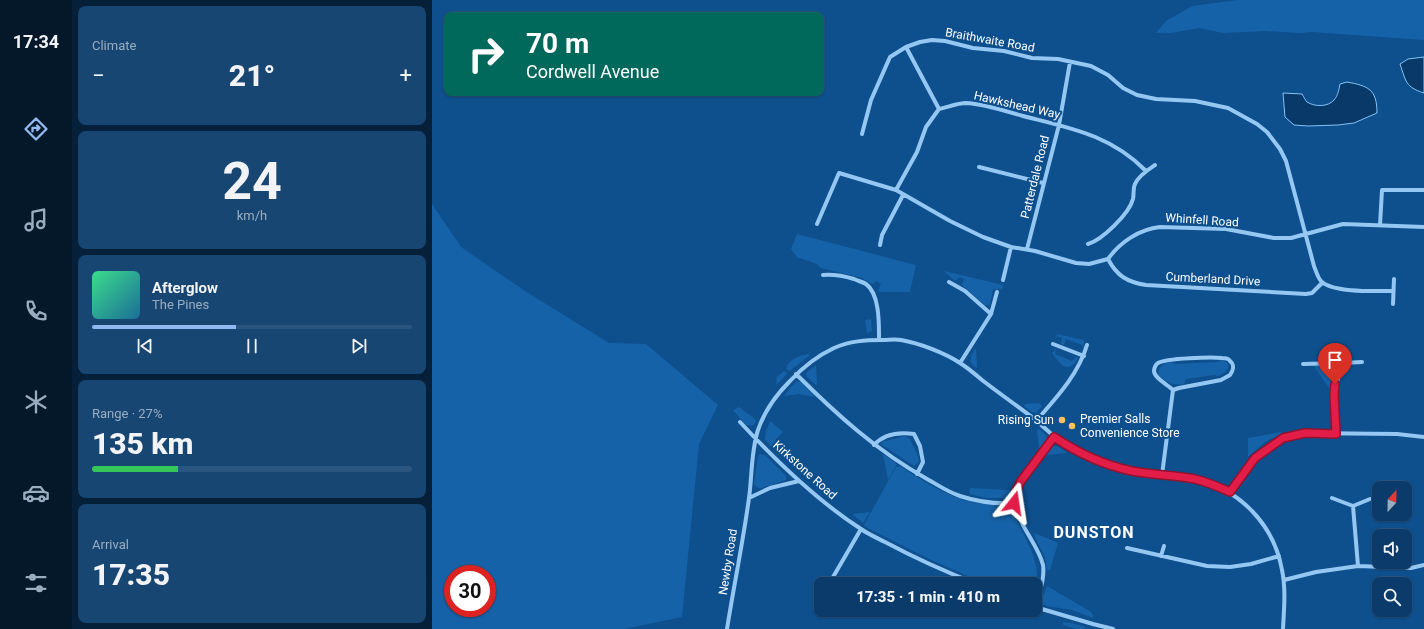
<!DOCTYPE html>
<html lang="en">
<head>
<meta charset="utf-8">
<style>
	body { margin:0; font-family:Roboto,sans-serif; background:#184672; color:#f1f3f6; height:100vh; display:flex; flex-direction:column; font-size:15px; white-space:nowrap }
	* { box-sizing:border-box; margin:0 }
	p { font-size:13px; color:#99adc1 }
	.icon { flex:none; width:22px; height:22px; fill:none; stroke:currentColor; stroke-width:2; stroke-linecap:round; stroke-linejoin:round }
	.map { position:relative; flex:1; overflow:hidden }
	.sheet { display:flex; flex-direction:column; gap:6px; padding:6px; background:#06203a; width:360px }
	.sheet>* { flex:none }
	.top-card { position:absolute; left:12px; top:12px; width:380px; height:84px; border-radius:8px; box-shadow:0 1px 3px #0004,0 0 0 1px #2a557e; background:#00695c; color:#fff; overflow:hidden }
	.needle { width:26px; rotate:22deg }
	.fabs { position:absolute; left:940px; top:481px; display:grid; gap:8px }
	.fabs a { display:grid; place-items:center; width:40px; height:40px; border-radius:8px; background:#0a3b6a; box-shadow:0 1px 3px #0004,0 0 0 1px #2a557e; font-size:20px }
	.speed { position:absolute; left:12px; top:565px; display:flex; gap:8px; font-size:20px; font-weight:700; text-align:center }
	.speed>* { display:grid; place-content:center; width:52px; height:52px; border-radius:50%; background:#0a3b6a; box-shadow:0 1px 3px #0004,0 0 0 1px #2a557e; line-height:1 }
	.speed .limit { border:6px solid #d22; background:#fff; color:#111 }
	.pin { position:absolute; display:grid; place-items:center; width:34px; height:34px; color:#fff; margin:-41px -17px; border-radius:50% 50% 50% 0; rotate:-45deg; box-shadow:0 0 4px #0007 }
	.pin .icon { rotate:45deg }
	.me { position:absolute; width:44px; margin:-22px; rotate:15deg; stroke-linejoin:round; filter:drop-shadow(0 0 3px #0008) }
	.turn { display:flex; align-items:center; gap:14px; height:84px; padding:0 16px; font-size:18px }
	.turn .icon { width:52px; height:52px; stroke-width:2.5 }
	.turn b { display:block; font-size:28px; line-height:34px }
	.big { font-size:30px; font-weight:800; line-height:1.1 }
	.sheet .card { flex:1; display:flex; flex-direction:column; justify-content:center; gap:6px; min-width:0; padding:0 14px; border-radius:8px; background:#184672 }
	.sheet .dial { align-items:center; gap:0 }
	.dial b { font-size:52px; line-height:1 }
	.song { display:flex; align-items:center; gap:12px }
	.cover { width:48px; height:48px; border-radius:6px; background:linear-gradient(135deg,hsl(150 70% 55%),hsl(200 70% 35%)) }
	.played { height:4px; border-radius:2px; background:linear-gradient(90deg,#90b9f0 45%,#2a557e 45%) }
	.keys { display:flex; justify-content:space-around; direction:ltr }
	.heat { display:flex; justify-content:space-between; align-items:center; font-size:22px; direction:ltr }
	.charge { height:6px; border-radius:3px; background:linear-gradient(90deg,#34c759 27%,#2a557e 0) }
	.trip { position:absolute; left:382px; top:577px; width:228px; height:40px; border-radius:8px; background:#0a3b6a; box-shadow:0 1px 3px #0004,0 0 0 1px #2a557e; font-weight:800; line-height:40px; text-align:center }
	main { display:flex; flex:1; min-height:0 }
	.dock { display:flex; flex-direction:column; width:72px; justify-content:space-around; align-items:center; background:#04182a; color:#99adc1 }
	.dock .icon { width:28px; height:28px }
	.dock .current { color:#90b9f0 }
	.dock b { font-size:18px; color:#f1f3f6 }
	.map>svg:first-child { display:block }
	.green { fill:#1662a8; fill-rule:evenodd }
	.water { fill:#083969; stroke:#86c3f7 }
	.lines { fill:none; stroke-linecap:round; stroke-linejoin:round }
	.minor { stroke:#95c7f3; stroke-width:4 }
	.route-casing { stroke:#92132f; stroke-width:10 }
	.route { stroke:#e11d48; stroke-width:7 }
	.poi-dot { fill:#ffc258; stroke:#0e4f8d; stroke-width:1.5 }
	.labels { text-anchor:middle; stroke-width:4; stroke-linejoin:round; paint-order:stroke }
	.street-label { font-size:12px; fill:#fff; stroke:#0e4f8d }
	.poi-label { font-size:12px; fill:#fff; stroke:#0e4f8d; text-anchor:start }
	.district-label { font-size:16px; font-weight:bold; letter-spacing:1px; fill:#fff; stroke:#0e4f8d }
</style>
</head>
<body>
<main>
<nav class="dock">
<b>17:34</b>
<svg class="icon current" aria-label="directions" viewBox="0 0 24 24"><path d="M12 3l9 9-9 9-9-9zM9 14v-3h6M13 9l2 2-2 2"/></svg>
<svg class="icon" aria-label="music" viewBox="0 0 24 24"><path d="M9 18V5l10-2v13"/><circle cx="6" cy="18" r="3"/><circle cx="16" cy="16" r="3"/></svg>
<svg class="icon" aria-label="phone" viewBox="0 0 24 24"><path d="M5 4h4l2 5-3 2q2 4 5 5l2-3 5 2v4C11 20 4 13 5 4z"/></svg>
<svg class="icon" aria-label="climate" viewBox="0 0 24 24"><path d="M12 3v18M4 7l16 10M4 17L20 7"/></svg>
<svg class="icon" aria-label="car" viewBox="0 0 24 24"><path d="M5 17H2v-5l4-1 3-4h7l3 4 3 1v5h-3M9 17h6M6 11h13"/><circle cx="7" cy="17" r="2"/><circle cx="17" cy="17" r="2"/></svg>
<svg class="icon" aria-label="filters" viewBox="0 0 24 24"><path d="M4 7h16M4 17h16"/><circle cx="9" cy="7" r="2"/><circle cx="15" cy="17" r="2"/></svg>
</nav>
<section class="sheet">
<div class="card"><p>Climate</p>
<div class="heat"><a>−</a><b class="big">21°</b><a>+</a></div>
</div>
<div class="card dial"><b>24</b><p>km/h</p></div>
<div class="card">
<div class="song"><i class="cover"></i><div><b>Afterglow</b><p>The Pines</p></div></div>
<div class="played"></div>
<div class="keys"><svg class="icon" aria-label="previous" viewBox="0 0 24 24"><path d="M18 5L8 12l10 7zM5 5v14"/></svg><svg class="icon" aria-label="pause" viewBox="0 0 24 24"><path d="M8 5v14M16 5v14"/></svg><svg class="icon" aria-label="next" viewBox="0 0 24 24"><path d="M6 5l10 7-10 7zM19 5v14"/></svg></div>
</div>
<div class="card"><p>Range · 27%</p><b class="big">135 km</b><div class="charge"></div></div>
<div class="card"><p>Arrival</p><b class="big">17:35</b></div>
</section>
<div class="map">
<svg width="992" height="629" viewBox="0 0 992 629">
	<rect width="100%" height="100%" fill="#0e4f8d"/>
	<path class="green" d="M806,0H992V40L880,32L868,33L833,31L791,33L767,28L739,33H724L734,21L760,6Z
		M0,204L29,247L93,291L177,343L214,344L286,405L267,444L250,617L192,629H0ZM21,574H55V608H21Z
		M365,234L484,265L478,292H448L446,290L449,284L445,281L440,284L430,278L389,268L385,264L365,257L359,249Z
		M512,271L571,285L570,290L566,288L565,290L561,289L558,304L557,305H553L531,286L530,284L532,279L528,277L523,281Z
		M439,319L440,331L435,333L433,320Z
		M625,334L652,340L651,350L650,345L634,339L632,345L629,344L630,338L625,336L623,341Z
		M624,348L623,354L640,361L644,357L646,359C635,375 628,364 620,353Z
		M543,349H544L545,368C535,363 538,357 543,349Z
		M376,354L378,355L359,370L357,371L354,369C356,359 367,356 376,354Z
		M789,360C803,364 795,373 786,376L782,375L754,379L752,384C742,386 731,382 726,373C727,366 732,363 739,362L743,364L785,362Z
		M384,365L385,384L384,385L375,377L374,373Z
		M881,365H902L905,367L906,372L898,389Z
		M352,371L355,373L354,375L344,385L345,377Z
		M365,381L369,382L383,396L382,397L367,394L352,396L358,388Z
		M607,403L610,406L604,413L600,412L592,406L593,404Z
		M307,407L324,420L322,425H314L301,410Z
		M338,421L351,432L343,440L346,443L341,448L333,440L334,431Z
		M607,429L613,434L616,439L609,449L607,448L605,430Z
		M849,432V434L833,442L817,456H816V438Z
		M473,436L478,439L486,456L487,462L482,466L449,444L450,442Z
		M620,446H625L633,451L634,453L615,455Z
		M328,454L333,455L354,476V480L330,488C326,489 323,486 322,483L326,456Z
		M451,454L465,464L456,480Z
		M468,466C489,480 514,496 539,502C550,505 571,504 579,508C589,533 613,564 603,591V584H554L497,559L432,526L433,523L464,467Z
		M539,488L577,490L578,492L575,498H555L538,494L537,490Z
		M438,512L431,523L420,514Z
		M603,533L626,543L618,570H615L613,558L602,535Z
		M615,586L659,612L661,615V618L640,610L615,606L611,604L610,599Z
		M631,622L640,623L653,627L652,629H644L631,625Z"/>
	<path class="water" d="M992,57V93C973,87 974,81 968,64L976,59Z
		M915,82C936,86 945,89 945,113L922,123L906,125L876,126L862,125L853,117L851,93L870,94C872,97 873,100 875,102C883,107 896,107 902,100C906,96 907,89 908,84Z"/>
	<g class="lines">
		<path class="minor" d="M474,47L507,109
			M430,134L439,100L458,57L474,47L488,42L500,40L513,41L541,48L572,51L600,58L626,59L659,66L676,75L691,88L705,95L724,99L763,101L796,108L825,124L835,132L848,149L854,161L882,266C884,271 886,279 890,282C903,293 944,291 961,291
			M547,167L611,183
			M464,190L485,152L494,127L507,109C516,107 526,103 534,103C553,104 573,111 591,116C638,128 679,135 714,171
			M385,224L407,173L464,190L518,221L551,237L579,247L603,251L644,263L657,264L676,259C688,242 708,229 728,227L794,229L842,238H859L911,224L992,227
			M948,225L950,190H992
			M656,244C670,240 697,214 701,199C702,194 701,188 703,184C706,176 717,169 723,165
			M448,245L450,235L471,195
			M595,249L627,125L638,62
			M676,259C685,276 695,282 714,285L874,294L880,293L890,283
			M391,275C402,274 412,276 422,279C426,281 431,282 434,284C448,294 447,325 447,340
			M571,280L579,247
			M517,282L533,291L559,314
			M961,304L962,279
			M621,344L652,356
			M528,363L559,314L565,292
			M871,364L910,363
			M364,374C404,414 445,451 495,479C506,485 516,492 528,496C546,502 564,504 582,503
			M604,421C624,398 646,375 655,345
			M308,422C344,461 384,500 429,529C436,534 445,538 453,542C483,558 514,572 545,584
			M904,434C903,420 900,406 902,393C903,382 910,374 910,363L930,362
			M622,437C611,450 588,475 584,492C577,516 606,542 611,565C613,579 607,593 603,607L661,624L681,629
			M442,445C452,434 468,432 482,434L488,446L491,462L485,474
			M730,475L741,390L747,388L789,380L798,375C801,371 803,365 798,361C797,359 793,358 790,358C780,357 734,358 726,363C724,364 722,368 722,371C722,378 736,385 741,390
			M798,492L823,458L851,438L873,433L965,434L992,437
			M317,498L338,488L367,481
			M900,498L921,506L926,566
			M921,506L938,499
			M695,548L775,566L798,567L819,564L847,556
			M729,556L732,546
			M852,580L884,572L926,566L979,568L992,565
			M397,584L429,529
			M295,629C302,585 311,542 317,498C320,477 319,451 326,430C332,412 344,395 358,381C370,368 385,356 402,348C418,341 433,340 451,340C457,340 463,339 469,340C487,343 513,353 528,363C536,368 543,374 550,380C568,394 587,407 605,421C616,431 627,442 641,449C681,473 721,471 764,480C808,489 842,525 850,570C854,589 852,609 851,629"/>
	</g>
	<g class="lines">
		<defs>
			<path id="route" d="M582,503L584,491L589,481L622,437C646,453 671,465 700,471C721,475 743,475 763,479C775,482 787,487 798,492L823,458L851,438L873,433L904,434L902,394L903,384"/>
		</defs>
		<use href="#route" class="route-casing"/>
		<use href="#route" class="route"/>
	</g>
	<g class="poi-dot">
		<circle cx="630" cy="420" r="4"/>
		<circle cx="640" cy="426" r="4"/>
	</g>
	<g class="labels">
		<g class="street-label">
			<text transform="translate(558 40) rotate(10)" y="4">Braithwaite Road</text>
			<text transform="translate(585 105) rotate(13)" y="4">Hawkshead Way</text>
			<text transform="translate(603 177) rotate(-76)" y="4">Patterdale Road</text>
			<text transform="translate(770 220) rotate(4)" y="4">Whinfell Road</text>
			<text transform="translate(781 279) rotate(3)" y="4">Cumberland Drive</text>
			<text transform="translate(373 470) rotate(42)" y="4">Kirkstone Road</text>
			<text transform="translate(296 562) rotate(-81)" y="4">Newby Road</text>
		</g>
		<g class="poi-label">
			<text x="648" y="423">Premier Salls<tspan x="648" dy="14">Convenience Store</tspan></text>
			<text x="622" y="424" text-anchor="end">Rising Sun</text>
		</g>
		<g class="district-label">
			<text x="662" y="538">DUNSTON</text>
		</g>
	</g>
</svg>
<div class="fabs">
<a><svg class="needle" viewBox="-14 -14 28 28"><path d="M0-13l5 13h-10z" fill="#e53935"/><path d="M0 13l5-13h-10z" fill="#99adc1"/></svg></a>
<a><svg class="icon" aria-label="sound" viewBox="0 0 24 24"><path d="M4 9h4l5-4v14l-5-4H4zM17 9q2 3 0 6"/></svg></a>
<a><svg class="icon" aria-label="search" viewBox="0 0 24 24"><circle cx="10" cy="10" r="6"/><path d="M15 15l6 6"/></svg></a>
</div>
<div class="speed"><div class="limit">30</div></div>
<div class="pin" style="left:903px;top:384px;background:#d93025"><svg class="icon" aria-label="arrive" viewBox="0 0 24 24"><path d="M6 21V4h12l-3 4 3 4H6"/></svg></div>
<svg class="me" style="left:582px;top:503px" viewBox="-20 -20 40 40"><path d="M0-17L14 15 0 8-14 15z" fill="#e11d48" stroke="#fff" stroke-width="4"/></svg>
<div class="trip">17:35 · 1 min · 410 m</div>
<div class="top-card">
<div class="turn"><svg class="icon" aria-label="right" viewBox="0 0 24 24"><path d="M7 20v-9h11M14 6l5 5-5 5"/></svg><div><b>70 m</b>Cordwell Avenue</div></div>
</div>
</div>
</main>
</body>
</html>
